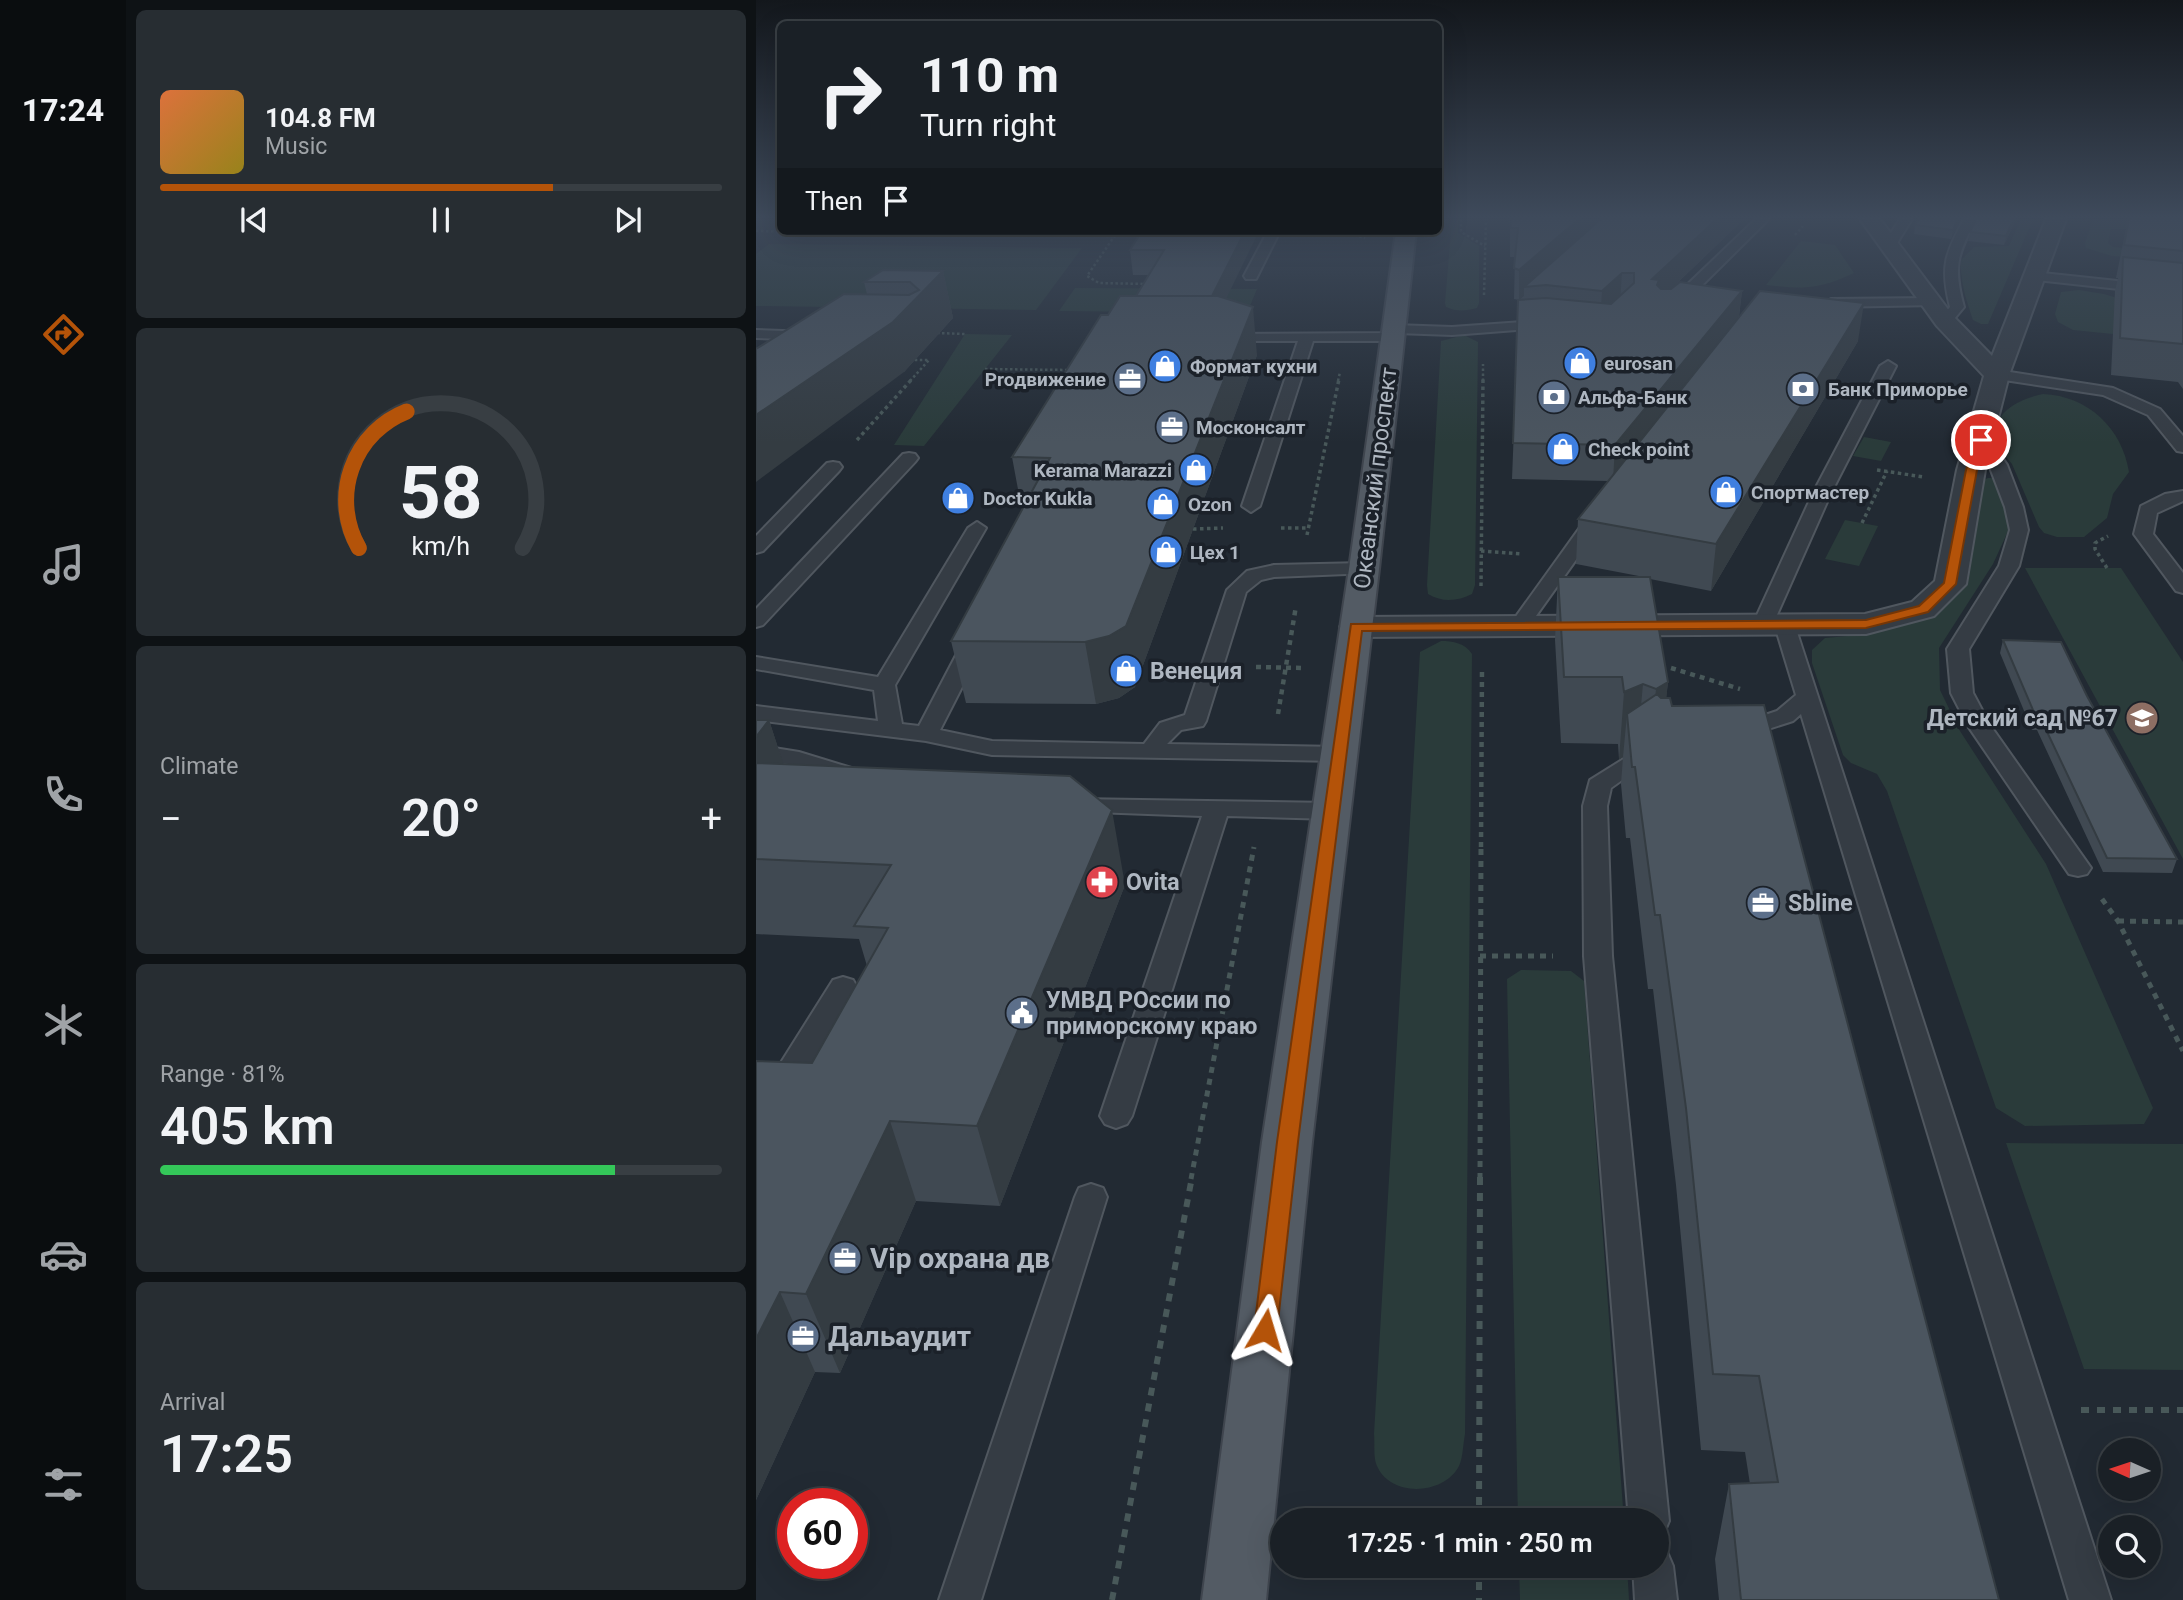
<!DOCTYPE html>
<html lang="en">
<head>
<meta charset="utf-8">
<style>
	body { margin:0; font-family:Roboto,sans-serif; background:#272d32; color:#f1f3f6; height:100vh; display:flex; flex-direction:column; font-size:26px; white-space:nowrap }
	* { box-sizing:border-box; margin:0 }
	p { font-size:23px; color:#9fa3a7 }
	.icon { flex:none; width:38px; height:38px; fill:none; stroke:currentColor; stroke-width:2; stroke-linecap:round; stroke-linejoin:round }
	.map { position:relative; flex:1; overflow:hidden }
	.drawer { display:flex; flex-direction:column; gap:10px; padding:10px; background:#0e1215; width:630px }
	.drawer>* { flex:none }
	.guide { position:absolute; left:21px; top:21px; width:665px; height:214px; border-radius:10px; box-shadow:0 7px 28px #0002,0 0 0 2px #383e43; background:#1a2026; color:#f1f3f6; overflow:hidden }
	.needle { width:46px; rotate:273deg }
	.fabs { position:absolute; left:1342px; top:1438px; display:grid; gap:14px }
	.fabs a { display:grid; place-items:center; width:63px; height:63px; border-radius:50%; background:#1a2026; box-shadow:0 7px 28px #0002,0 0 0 2px #383e43; font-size:35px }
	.speed { position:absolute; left:21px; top:1488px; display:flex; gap:14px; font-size:35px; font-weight:700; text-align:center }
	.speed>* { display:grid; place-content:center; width:91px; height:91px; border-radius:50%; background:#1a2026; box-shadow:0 7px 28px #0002,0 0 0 2px #383e43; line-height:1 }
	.speed .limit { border:10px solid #d22; background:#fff; color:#111 }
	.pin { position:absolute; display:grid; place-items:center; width:60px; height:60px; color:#fff; margin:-30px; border:4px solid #fff; border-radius:50%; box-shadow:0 2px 7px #0007 }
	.me { position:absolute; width:77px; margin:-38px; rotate:7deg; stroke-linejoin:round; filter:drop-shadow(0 0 5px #0008) }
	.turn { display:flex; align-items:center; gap:24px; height:147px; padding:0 28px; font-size:32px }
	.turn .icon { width:91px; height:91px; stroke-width:2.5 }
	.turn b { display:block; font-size:49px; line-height:60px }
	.then { display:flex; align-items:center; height:66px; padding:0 28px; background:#0003; gap:14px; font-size:26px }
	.big { font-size:52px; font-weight:600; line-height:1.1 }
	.drawer .widget { flex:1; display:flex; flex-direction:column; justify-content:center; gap:10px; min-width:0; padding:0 24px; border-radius:10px; background:#272d32 }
	.drawer .dial { align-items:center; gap:0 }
	.dial svg { height:182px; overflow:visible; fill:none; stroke:#383e43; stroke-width:7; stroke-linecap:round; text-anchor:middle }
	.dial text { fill:#f1f3f6; stroke:none }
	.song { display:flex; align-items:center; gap:21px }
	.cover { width:84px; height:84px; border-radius:10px; background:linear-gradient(135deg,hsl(20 70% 55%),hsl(50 70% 35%)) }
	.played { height:7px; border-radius:4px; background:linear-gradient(90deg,#b45309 70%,#383e43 70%) }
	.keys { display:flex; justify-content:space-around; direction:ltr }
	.heat { display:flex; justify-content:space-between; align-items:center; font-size:38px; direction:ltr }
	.charge { height:10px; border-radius:5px; background:linear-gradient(90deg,#34c759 81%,#383e43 0) }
	.trip { position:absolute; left:514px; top:1508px; width:399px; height:70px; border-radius:35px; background:#1a2026; box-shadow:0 7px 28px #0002,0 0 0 2px #383e43; font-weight:600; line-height:70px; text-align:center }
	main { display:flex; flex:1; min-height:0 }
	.tabs { display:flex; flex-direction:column; width:126px; justify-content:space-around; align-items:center; background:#0a0d0f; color:#9fa3a7 }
	.tabs .icon { width:49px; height:49px }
	.tabs .current { color:#b45309 }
	.tabs b { font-size:32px; color:#f1f3f6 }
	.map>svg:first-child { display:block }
	.green { fill:#2a3b3a }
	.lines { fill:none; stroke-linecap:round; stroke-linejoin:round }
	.service-casing { stroke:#50575f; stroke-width:4 }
	.minor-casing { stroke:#50575f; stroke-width:4 }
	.primary-casing { stroke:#3f454e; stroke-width:4 }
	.path-far4 { stroke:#485859; stroke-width:2.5; stroke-dasharray:2.5 2.5; stroke-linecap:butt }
	.path-far3 { stroke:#485859; stroke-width:3.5; stroke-dasharray:3.5 3.5; stroke-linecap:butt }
	.path-far2 { stroke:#485859; stroke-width:4.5; stroke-dasharray:5 5; stroke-linecap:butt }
	.path-far1 { stroke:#485859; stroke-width:5; stroke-dasharray:6 6; stroke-linecap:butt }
	.path { stroke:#485859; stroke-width:6; stroke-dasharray:8 8; stroke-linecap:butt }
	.service { fill:#353c44; fill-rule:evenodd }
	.minor { fill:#353c44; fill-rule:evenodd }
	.primary { fill:#535b64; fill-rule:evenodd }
	.wall { fill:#404952 }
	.shaded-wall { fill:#343c42 }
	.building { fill:#4b555f; stroke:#343c42; stroke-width:2 }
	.route { fill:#b45309; stroke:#753606; stroke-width:2 }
	.labels { text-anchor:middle; stroke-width:7; stroke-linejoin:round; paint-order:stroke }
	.far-poi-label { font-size:19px; font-weight:bold; fill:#afb7c1; stroke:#1b2129; text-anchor:start }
	.street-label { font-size:23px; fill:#afb7c1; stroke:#1b2129 }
	.poi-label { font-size:23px; font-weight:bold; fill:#afb7c1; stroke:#1b2129; text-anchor:start }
	.near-poi-label { font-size:28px; font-weight:bold; fill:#afb7c1; stroke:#1b2129; text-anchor:start }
</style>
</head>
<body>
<main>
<nav class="tabs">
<b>17:24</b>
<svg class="icon current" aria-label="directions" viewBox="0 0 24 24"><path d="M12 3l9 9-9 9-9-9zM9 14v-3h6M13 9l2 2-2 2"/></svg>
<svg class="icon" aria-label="music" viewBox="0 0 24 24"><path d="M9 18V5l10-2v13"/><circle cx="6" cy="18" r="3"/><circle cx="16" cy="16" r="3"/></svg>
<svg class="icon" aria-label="phone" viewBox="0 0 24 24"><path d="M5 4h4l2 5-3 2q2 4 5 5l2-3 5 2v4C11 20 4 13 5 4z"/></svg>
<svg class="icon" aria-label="climate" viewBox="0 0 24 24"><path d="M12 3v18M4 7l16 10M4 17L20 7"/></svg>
<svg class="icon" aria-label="car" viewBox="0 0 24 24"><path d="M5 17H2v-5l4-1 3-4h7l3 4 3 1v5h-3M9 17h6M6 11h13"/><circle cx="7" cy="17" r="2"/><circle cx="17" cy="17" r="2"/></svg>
<svg class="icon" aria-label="filters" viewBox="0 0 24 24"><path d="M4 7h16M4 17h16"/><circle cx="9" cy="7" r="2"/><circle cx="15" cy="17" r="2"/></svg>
</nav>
<section class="drawer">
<div class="widget">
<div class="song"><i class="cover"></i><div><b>104.8 FM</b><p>Music</p></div></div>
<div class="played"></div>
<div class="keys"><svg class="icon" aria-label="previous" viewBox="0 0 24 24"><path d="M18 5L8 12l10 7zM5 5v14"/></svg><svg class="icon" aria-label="pause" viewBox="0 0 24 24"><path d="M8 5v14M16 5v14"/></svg><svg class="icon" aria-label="next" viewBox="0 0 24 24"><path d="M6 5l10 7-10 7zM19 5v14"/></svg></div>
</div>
<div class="widget dial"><svg viewBox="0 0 100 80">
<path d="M14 69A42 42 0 1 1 86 69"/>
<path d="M14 69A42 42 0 0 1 35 9" stroke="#b45309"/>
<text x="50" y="56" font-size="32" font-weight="700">58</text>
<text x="50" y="72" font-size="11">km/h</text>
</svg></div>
<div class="widget"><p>Climate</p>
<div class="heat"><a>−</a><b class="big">20°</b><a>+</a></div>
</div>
<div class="widget"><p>Range · 81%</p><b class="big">405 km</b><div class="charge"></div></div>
<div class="widget"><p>Arrival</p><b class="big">17:25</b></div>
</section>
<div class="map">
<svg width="1427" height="1600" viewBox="0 0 1427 1600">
	<rect width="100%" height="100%" fill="#222a33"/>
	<path class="green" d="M696,219H702V233L723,246V303L721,308C710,311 701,312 690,307L689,303Z
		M1265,219H1277L1232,324H1225L1217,320C1210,300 1204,281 1205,260L1218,247L1253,246Z
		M1337,219H1378L1379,229H1355L1352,243L1357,247L1427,255V261L1356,256L1330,248L1329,243Z
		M1045,241L1079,245L1098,273C1061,290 1049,289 1010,285Z
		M13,244L326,248L280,310L0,306V254Z
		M319,288L501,289L491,313L303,311Z
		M1323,290L1348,294L1388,306L1427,341L1317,330L1302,322L1299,314L1305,292Z
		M209,334L256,335L168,446L138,445Z
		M708,335L722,342L719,585L716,594C702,601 687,603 672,594L671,585L685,341Z
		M1287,394C1332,396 1366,428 1373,472L1357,494L1351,518L1328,537H1301L1288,533L1283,527L1256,464L1239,444C1234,413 1262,399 1287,394Z
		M1108,437L1135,442L1125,461L1097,456Z
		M1232,478H1240L1251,507L1254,527L1237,564L1183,648L1184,690L1204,731L1290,864L1397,1108L1388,1124L1269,1126L1240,1108L1131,791L1121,774L1095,763L1087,755L1056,663V650L1069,638L1113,634L1177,615L1223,482Z
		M1089,520L1122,526L1103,566L1069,559Z
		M1269,568H1365L1427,662V859Z
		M685,641C697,641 709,643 716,654L709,1434C707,1444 707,1458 703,1466C688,1495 635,1498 621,1466C617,1458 619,1443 618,1434L664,652Z
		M765,970L815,971L828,981L868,1521H762L751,979Z
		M1250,1143L1427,1144V1370L1328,1369Z
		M763,1566H871L873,1600H764Z"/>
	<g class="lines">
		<defs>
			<path id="service" d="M1000,219H1013L921,310H911V304Z
				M1144,219H1156L1138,248H1128L1127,245Z
				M1208,219H1220C1201,255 1197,267 1208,307L1194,324L1189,325L1182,321L1194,307C1184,267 1189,254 1208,219Z
				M512,231H524L500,279H490L488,276Z
				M1277,272L1427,288V296L1272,279V273Z
				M1175,298L1180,299V305L1075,307L1068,303L1075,299Z
				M793,320L798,321L800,324L798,327L696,335L641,333L644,337L637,341H557L504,506L495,512L486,506L542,341H467L460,337L462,334L635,333L631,329L638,325L696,327Z
				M0,330L55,332L62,336L55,340L0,338Z
				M1132,361L1140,366L1075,493L1016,626L1013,630H999L996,626L1057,493L1124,366Z
				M1241,370L1357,388L1404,409L1427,436V452L1421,451L1392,415L1347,395L1235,378L1233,375Z
				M1225,435L1231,436L1251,465L1267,507L1272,530L1263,566L1213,649L1217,693L1234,725L1335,868L1331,874L1322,876L1313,874L1212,726L1195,693L1191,649L1243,566L1254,530L1249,507L1233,465L1217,440Z
				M153,453L159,454L162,458L159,462L7,625L0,627V609L147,454Z
				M77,462L83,463L86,467L83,471L7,551L0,553V536L71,463Z
				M1427,491V501L1401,513L1397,534L1427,573V593L1420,591L1378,534L1385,506L1409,494Z
				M840,513L849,519L770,630H756L753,626L756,622L833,515Z
				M221,522L230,528L139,685L146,724L163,726L207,642L211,638H225L229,642L184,730L236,741L388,744L404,723L429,715L471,590L491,571L518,565L608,563L615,565L618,569L615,573L518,577L505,580L490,592L450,721L447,726L425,730L411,744L583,747L591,749L595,754L591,759L583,761L236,755L170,741L0,720V706L122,721L118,690L0,669V657L122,677L212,528Z
				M1029,620L1036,622L1039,626L1355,1600H1313L1045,714L1037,721L984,738L976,736L972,731L976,726L1021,711L1040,695L1019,626L1022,622Z
				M0,745L43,752L102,770L106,775L102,780L94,782L39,765L0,759Z
				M882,753L890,755L894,760L855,788L851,806L856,956L913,1521L907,1535L901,1537V1521H873L828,956L827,806L834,780L874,755Z
				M320,799L575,803L584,806L587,811L584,816L575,819L471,816L376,1116L371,1124L360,1128L349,1124L344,1116L446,816L311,811L308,806L311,801Z
				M87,977L97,980L101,987L36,1096L0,1113V1087L14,1080L77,980Z
				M335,1184L347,1188L351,1197L225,1600H183L319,1197L323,1188Z
				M901,1548L911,1552L917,1566L921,1600H879L877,1566H901Z"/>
			<path id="minor" d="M1104,219H1124L1197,316L1236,356L1290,219H1310L1253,375L1229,470L1210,584L1178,616L1110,634L600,637L588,634L584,627L588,620L600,617L1109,614L1156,602L1179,581L1201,470L1228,376L1181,326Z"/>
			<path id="primary" d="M640,231H660L623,569L556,1142L510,1600H446L506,1142L593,569Z"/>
		</defs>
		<use href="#service" class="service-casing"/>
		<use href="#minor" class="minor-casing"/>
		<use href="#primary" class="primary-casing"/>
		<path class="path-far4" d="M705,219V232L729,246
			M0,231L358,236
			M362,231L331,276L343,283L393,284
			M584,231L609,238
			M1039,235L1047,226
			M728,295L730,219
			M181,333L209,334
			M229,369L315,370
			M154,381L173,360H156
			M582,381L584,372
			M727,381V364"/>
		<path class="path-far3" d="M101,440L156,379
			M1121,470L1168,477
			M1106,523L1131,471
			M525,528H552
			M437,529L467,528
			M551,535L583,379
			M725,551L766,554
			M1351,568L1339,549V543L1352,536
			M725,586L727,379"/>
		<path class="path-far2" d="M500,667L548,668
			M915,668L984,689
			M522,714L540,606
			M725,847L726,668"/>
		<path class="path-far1" d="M1346,899L1362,921L1427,1051
			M1362,921L1427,922
			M724,956H797
			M435,1179L498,847
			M724,1179L725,845"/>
		<path class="path" d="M1325,1410H1427
			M723,1521L724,1177
			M723,1566V1600
			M356,1600L436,1177"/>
		<use href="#service" class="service"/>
		<use href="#minor" class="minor"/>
		<use href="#primary" class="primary"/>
	</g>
	<path class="wall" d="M754,219H988L915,289L986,291L983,317L1102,341L955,591L894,579L912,682L910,698L916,706L1243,1600H963L959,1559L973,1484H994L989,1452L945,1450L920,1185L897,989H892L874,838H870L865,784L867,757L863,759L862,744L805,743L799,640L802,577H888L820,564L822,519L852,481L756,479L763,300L758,299L759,257H754Z
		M1205,219L1195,239L1158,234L1159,225Z
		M1220,219H1260L1248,245L1212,241L1214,232Z
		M1372,219H1427V389L1422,382L1355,375L1359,291L1362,278H1360Z
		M386,231L470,299L501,355L379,687L363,698L340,704L210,703L195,641L266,511L256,457L352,315L380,296L393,275H377L374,250Z
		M187,271L197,318L148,372L111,294L108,282Z
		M1247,640L1331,696L1421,859L1416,873L1347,872L1281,730H1276L1244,653Z
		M0,720H13L27,764L369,885L244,1206L160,1201L84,1373L59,1372L0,1500V1061L56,1063L111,966L103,939L0,934Z"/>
	<path class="shaded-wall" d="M823,219H854L768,287V296L763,300V270Z
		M961,219H988L901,302L896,279Z
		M1202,219H1205L1195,239L1197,230Z
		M1258,219H1260L1248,245L1250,236Z
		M489,231H503L455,330L453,303Z
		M187,271L197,318L148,372L0,482V415Z
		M866,273L864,303L844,322L846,291Z
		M986,291L982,322L857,481L859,445Z
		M1108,303L1102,341L955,591L960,544Z
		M497,307L501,355L379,687L363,698L340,704L329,642Z
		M912,682L905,749L894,756L900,689Z
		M887,684L881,750L871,714L867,757L863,759L868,692Z
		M13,720L37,793L0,817V737Z
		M356,810L369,885L244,1206L221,1126Z
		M134,1121L160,1201L84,1373L50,1294Z
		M24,1292L59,1372L0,1500V1339Z"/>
	<path class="building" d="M754,219H823L763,270L758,268L762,228H755Z
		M845,219H961L896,279L903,280L901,285L905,289H915L924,282L986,291L859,445L757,443L762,300L790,298L855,304L878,283V273H866L846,291L790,285L768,287Z
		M1163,219H1202L1197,230L1159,225Z
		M1220,219H1258L1250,236L1214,232Z
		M1373,219H1427V251L1368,245Z
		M386,231H489L456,296H380L408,250H374Z
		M1367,257L1427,263V344L1364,338Z
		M127,270L187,271L137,322L0,415V349L88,294L153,295L163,290L154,282H108Z
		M1004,291L1108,303L960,544L822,519Z
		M364,296H462L497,307L370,626L353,636L329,642L195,641L294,458L256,457L345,315H352Z
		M802,577H894L912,682L900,689L887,684L868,692L866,677H808Z
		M1247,640L1305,642L1331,696L1421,859L1351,858L1284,717H1280Z
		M901,694L905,698H914L916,706L1008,705L1243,1600H985L973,1484L1022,1482L1003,1376L957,1374L930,1108L904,915H899L879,767H876L871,714Z
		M0,720H13L0,737Z
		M0,763L314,776L356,810L221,1126L134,1121L50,1294L24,1292L0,1339V1061L56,1063L132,928L98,926L135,865L0,859Z"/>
	<linearGradient id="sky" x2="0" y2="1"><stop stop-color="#13171c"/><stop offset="0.49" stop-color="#3e4a5b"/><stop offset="1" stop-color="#3e4a5b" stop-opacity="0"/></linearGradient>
	<rect width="1427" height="443" fill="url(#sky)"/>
	<path class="route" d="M1225,437L1230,440L1221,470L1200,584L1172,612L1110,628L606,631L542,1142L521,1330L518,1338L509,1340L501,1338L498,1330L521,1142L595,624L1110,620L1163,606L1188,583L1210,470L1219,440Z"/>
	<defs>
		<symbol id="shop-disc" viewBox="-11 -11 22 22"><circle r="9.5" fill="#3f7fe0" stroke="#1b2129"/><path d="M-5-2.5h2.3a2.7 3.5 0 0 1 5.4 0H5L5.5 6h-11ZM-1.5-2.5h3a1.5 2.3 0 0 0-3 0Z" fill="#fff"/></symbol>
		<symbol id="office-disc" viewBox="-11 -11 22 22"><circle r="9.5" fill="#5c6f8a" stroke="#1b2129"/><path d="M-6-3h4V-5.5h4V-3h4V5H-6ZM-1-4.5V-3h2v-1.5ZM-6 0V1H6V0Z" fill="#fff"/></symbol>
		<symbol id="bank-disc" viewBox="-11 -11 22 22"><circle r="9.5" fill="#5c6f8a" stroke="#1b2129"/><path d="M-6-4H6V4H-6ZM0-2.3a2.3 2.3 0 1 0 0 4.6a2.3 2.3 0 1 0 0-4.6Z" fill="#fff"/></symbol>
		<symbol id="school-disc" viewBox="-11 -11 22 22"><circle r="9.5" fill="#8d6e63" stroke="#1b2129"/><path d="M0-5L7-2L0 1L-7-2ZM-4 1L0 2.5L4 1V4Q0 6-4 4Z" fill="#fff"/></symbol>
		<symbol id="pharmacy-disc" viewBox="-11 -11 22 22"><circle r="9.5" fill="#e0444e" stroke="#1b2129"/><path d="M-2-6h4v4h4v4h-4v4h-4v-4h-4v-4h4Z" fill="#fff"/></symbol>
		<symbol id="civic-disc" viewBox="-11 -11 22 22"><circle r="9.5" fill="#5c6f8a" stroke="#1b2129"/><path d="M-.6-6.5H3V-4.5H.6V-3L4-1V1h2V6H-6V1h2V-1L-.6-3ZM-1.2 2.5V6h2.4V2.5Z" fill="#fff"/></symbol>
	</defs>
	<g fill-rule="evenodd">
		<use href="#shop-disc" x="805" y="344" width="38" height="38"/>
		<use href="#shop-disc" x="390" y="347" width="38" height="38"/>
		<use href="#office-disc" x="355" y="360" width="38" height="38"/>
		<use href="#bank-disc" x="1028" y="370" width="38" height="38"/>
		<use href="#bank-disc" x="779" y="378" width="38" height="38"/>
		<use href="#office-disc" x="397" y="408" width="38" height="38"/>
		<use href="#shop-disc" x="788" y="430" width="38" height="38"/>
		<use href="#shop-disc" x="421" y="451" width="38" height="38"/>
		<use href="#shop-disc" x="951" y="473" width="38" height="38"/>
		<use href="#shop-disc" x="183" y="479" width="38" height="38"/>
		<use href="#shop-disc" x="388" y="485" width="38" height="38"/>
		<use href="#shop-disc" x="391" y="533" width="38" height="38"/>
		<use href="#shop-disc" x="351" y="652" width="38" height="38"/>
		<use href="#school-disc" x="1367" y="699" width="38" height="38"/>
		<use href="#pharmacy-disc" x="327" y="863" width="38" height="38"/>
		<use href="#office-disc" x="988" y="884" width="38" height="38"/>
		<use href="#civic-disc" x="247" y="994" width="38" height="38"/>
		<use href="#office-disc" x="70" y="1239" width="38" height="38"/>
		<use href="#office-disc" x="28" y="1317" width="38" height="38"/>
	</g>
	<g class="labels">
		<g class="far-poi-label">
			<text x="848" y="370">eurosan</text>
			<text x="434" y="373">Формат кухни</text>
			<text x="350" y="386" text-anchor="end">Proдвижение</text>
			<text x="1072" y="396">Банк Приморье</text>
			<text x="822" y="404">Альфа-Банк</text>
			<text x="440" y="434">Москонсалт</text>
			<text x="832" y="456">Check point</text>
			<text x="416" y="477" text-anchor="end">Kerama Marazzi</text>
			<text x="995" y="499">Спортмастер</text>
			<text x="227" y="505">Doctor Kukla</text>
			<text x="432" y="511">Ozon</text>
			<text x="434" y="559">Цех 1</text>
		</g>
		<g class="street-label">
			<text transform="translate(619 478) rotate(-83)" y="8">Океанский проспект</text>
		</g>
		<g class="poi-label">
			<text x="394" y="679">Венеция</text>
			<text x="1362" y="726" text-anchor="end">Детский сад №67</text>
			<text x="370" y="890">Ovita</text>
			<text x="1032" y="911">Sbline</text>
			<text x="290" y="1008">УМВД РОссии по<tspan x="290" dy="26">приморскому краю</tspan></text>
		</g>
		<g class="near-poi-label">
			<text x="114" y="1268">Vip охрана дв</text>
			<text x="72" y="1346">Дальаудит</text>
		</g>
	</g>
</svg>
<div class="fabs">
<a><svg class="needle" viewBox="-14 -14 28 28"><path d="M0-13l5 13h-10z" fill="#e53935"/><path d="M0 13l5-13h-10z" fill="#9fa3a7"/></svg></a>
<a><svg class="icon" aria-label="search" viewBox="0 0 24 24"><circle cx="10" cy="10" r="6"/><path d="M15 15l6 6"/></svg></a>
</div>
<div class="speed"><div class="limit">60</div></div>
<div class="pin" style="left:1225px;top:440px;background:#d93025"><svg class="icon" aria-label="arrive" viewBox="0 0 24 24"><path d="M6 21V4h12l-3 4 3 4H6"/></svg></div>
<svg class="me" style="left:509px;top:1330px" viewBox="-20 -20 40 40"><path d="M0-17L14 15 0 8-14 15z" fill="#b45309" stroke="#fff" stroke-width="4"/></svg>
<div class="trip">17:25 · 1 min · 250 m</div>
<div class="guide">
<div class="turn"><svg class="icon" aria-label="right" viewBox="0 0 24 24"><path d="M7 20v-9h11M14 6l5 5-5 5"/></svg><div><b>110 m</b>Turn right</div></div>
<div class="then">Then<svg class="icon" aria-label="arrive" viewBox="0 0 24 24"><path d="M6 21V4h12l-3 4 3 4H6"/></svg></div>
</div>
</div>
</main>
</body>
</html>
